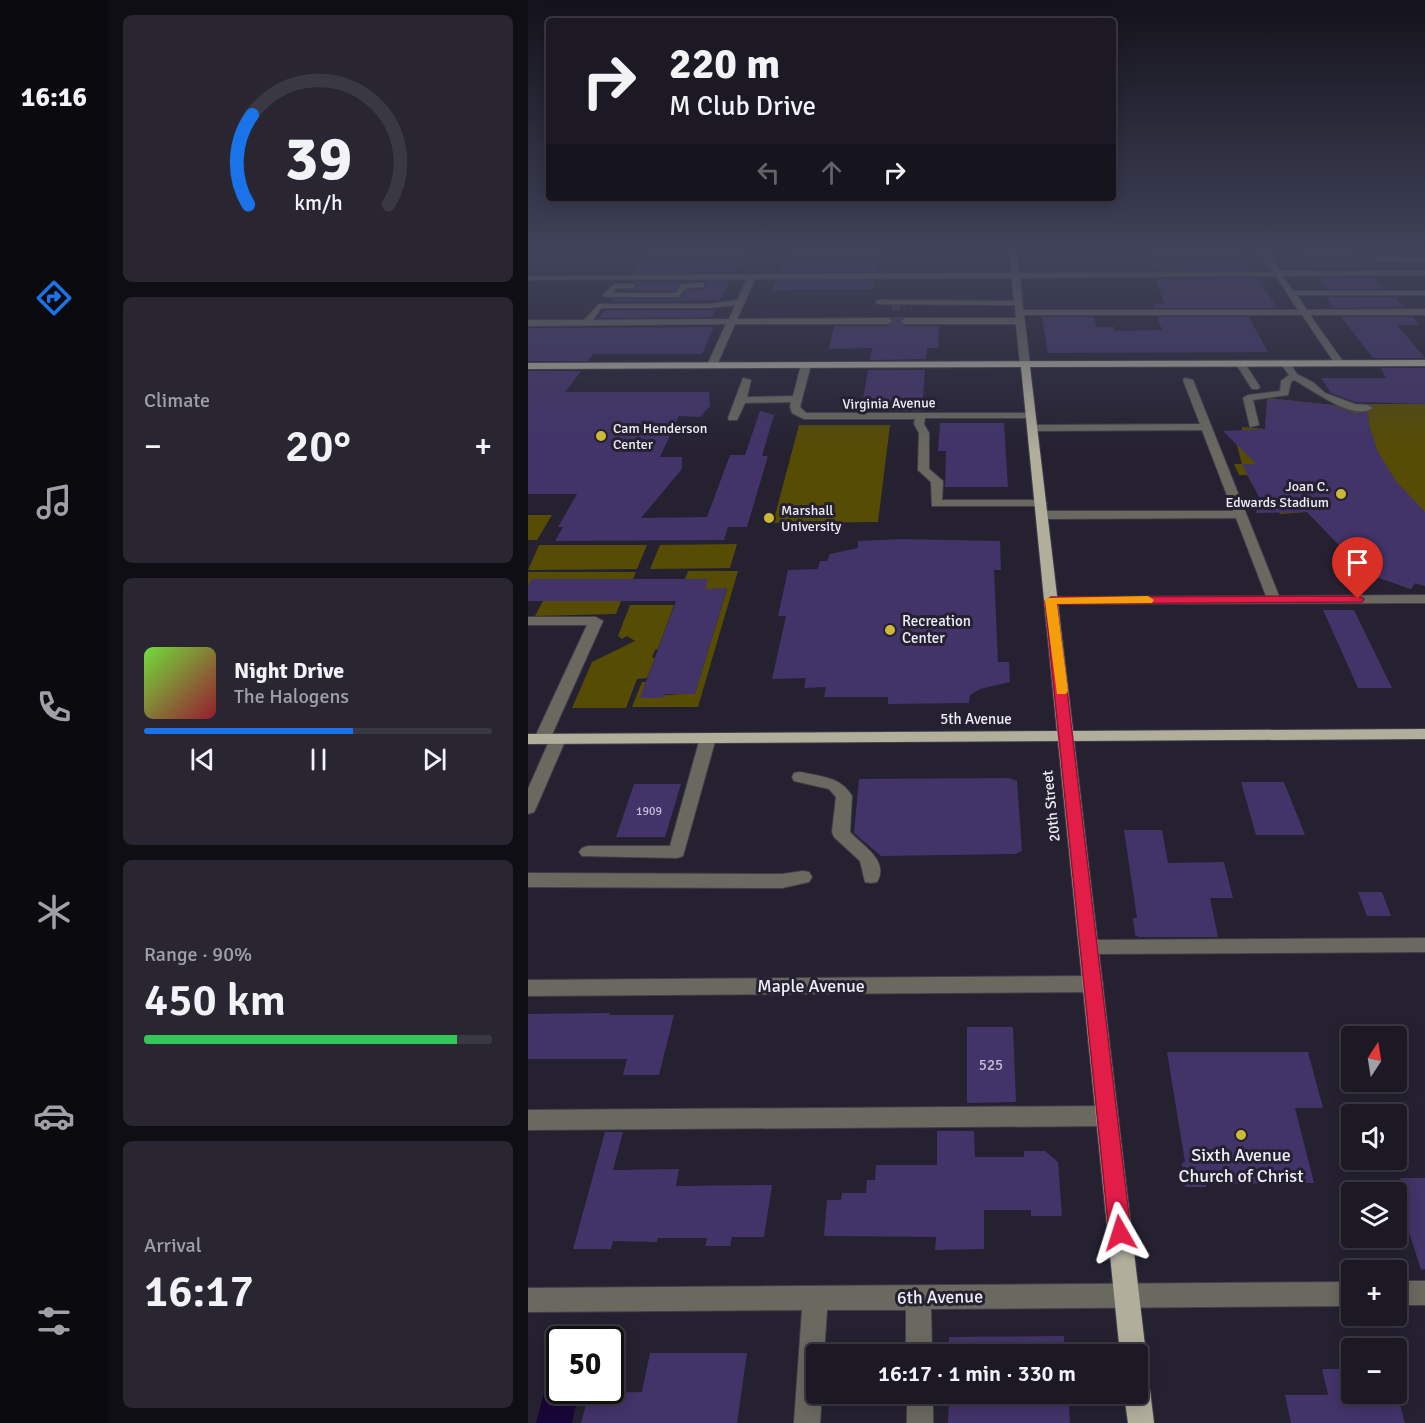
<!DOCTYPE html>
<html lang="en">
<head>
<meta charset="utf-8">
<style>
	body { margin:0; font-family:Signika,sans-serif; background:#292632; color:#f1f3f6; height:100vh; display:flex; flex-direction:column; font-size:22px; white-space:nowrap }
	* { box-sizing:border-box; margin:0 }
	p { font-size:20px; color:#a0a0a7 }
	.icon { flex:none; width:33px; height:33px; fill:none; stroke:currentColor; stroke-width:2; stroke-linecap:round; stroke-linejoin:round }
	.map { position:relative; flex:1; overflow:hidden }
	.sheet { display:flex; flex-direction:column; gap:15px; padding:15px; background:#0f0e14; width:420px }
	.sheet>* { flex:none }
	.banner { position:absolute; left:18px; top:18px; width:570px; height:183px; border-radius:6px; box-shadow:0 3px 15px #0003,0 0 0 2px #3a3842; background:#1c1925; color:#f1f3f6; overflow:hidden }
	.needle { width:39px; rotate:12deg }
	.buttons { position:absolute; left:813px; top:1026px; display:grid; gap:12px }
	.buttons a { display:grid; place-items:center; width:66px; height:66px; border-radius:6px; background:#1c1925; box-shadow:0 3px 15px #0003,0 0 0 2px #3a3842; font-size:30px }
	.speed { position:absolute; left:18px; top:1326px; display:flex; gap:12px; font-size:30px; font-weight:700; text-align:center }
	.speed>* { display:grid; place-content:center; width:78px; height:78px; border-radius:50%; background:#1c1925; box-shadow:0 3px 15px #0003,0 0 0 2px #3a3842; line-height:1 }
	.speed .limit { border:3px solid #111; border-radius:9px; background:#fff; color:#111 }
	.pin { position:absolute; display:grid; place-items:center; width:51px; height:51px; color:#fff; margin:-62px -26px; border-radius:50% 50% 50% 0; rotate:-45deg; box-shadow:0 0 6px #0007 }
	.pin .icon { rotate:45deg }
	.me { position:absolute; width:66px; margin:-33px; rotate:354deg; stroke-linejoin:round; filter:drop-shadow(0 0 4px #0008) }
	.turn { display:flex; align-items:center; gap:21px; height:126px; padding:0 24px; font-size:27px }
	.turn .icon { width:78px; height:78px; stroke-width:2.5 }
	.turn b { display:block; font-size:42px; line-height:51px }
	.lanes { display:flex; align-items:center; height:57px; padding:0 24px; background:#0003; justify-content:center; gap:30px; direction:ltr }
	.lanes .off { opacity:.35 }
	.big { font-size:45px; font-weight:600; line-height:1.1 }
	.sheet .widget { flex:1; display:flex; flex-direction:column; justify-content:center; gap:9px; min-width:0; padding:0 21px; border-radius:9px; background:#292632 }
	.sheet .dial { align-items:center; gap:0 }
	.dial svg { height:156px; overflow:visible; fill:none; stroke:#3a3842; stroke-width:7; stroke-linecap:round; text-anchor:middle }
	.dial text { fill:#f1f3f6; stroke:none }
	.song { display:flex; align-items:center; gap:18px }
	.cover { width:72px; height:72px; border-radius:9px; background:linear-gradient(135deg,hsl(100 70% 55%),hsl(350 70% 35%)) }
	.played { height:6px; border-radius:3px; background:linear-gradient(90deg,#1a73e8 60%,#3a3842 60%) }
	.keys { display:flex; justify-content:space-around; direction:ltr }
	.heat { display:flex; justify-content:space-between; align-items:center; font-size:33px; direction:ltr }
	.charge { height:9px; border-radius:4px; background:linear-gradient(90deg,#34c759 90%,#3a3842 0) }
	.trip { position:absolute; left:278px; top:1344px; width:342px; height:60px; border-radius:6px; background:#1c1925; box-shadow:0 3px 15px #0003,0 0 0 2px #3a3842; font-weight:600; line-height:60px; text-align:center }
	main { display:flex; flex:1; min-height:0 }
	.tabs { display:flex; flex-direction:column; width:108px; justify-content:space-around; align-items:center; background:#0b0a0f; color:#a0a0a7 }
	.tabs .icon { width:42px; height:42px }
	.tabs .active { color:#1a73e8 }
	.tabs b { font-size:27px; color:#f1f3f6 }
	.map>svg:first-child { display:block }
	.green { fill:#564c03 }
	.water { fill:#190638 }
	.building { fill:#423369 }
	.lines { fill:none; stroke-linecap:round; stroke-linejoin:round }
	.minor-tunnel { stroke:#43404f; stroke-width:8; stroke-dasharray:8 4.5; stroke-linecap:butt }
	.minor-casing { stroke:#413e4d; stroke-width:2 }
	.major-casing { stroke:#413e4d; stroke-width:2 }
	.minor { fill:#6a6960; fill-rule:evenodd }
	.major { fill:#b1ae9c; fill-rule:evenodd }
	.route { fill:#e11d48; stroke:#92132f; stroke-width:1.5 }
	.slow { fill:#f59e0b }
	.poi-dot { fill:#cdb938; stroke:#252131; stroke-width:2 }
	.labels { text-anchor:middle; stroke-width:6; stroke-linejoin:round; paint-order:stroke }
	.number-label { font-size:12px; fill:#c3bed4 }
	.far-street-label { font-size:14px; fill:#eeedf8; stroke:#252131 }
	.far-poi-label { font-size:14px; fill:#eeedf8; stroke:#252131; text-anchor:start }
	.poi-label { font-size:15px; fill:#eeedf8; stroke:#252131; text-anchor:start }
	.street-label { font-size:15px; fill:#eeedf8; stroke:#252131 }
	.near-number-label { font-size:15px; fill:#c3bed4 }
	.near-street-label { font-size:18px; fill:#eeedf8; stroke:#252131 }
	.near-poi-label { font-size:18px; fill:#eeedf8; stroke:#252131 }
</style>
</head>
<body>
<main>
<nav class="tabs">
<b>16:16</b>
<svg class="icon active" aria-label="directions" viewBox="0 0 24 24"><path d="M12 3l9 9-9 9-9-9zM9 14v-3h6M13 9l2 2-2 2"/></svg>
<svg class="icon" aria-label="music" viewBox="0 0 24 24"><path d="M9 18V5l10-2v13"/><circle cx="6" cy="18" r="3"/><circle cx="16" cy="16" r="3"/></svg>
<svg class="icon" aria-label="phone" viewBox="0 0 24 24"><path d="M5 4h4l2 5-3 2q2 4 5 5l2-3 5 2v4C11 20 4 13 5 4z"/></svg>
<svg class="icon" aria-label="climate" viewBox="0 0 24 24"><path d="M12 3v18M4 7l16 10M4 17L20 7"/></svg>
<svg class="icon" aria-label="car" viewBox="0 0 24 24"><path d="M5 17H2v-5l4-1 3-4h7l3 4 3 1v5h-3M9 17h6M6 11h13"/><circle cx="7" cy="17" r="2"/><circle cx="17" cy="17" r="2"/></svg>
<svg class="icon" aria-label="filters" viewBox="0 0 24 24"><path d="M4 7h16M4 17h16"/><circle cx="9" cy="7" r="2"/><circle cx="15" cy="17" r="2"/></svg>
</nav>
<section class="sheet">
<div class="widget dial"><svg viewBox="0 0 100 80">
<path d="M14 69A42 42 0 1 1 86 69"/>
<path d="M14 69A42 42 0 0 1 16 23" stroke="#1a73e8"/>
<text x="50" y="56" font-size="32" font-weight="700">39</text>
<text x="50" y="72" font-size="11">km/h</text>
</svg></div>
<div class="widget"><p>Climate</p>
<div class="heat"><a>−</a><b class="big">20°</b><a>+</a></div>
</div>
<div class="widget">
<div class="song"><i class="cover"></i><div><b>Night Drive</b><p>The Halogens</p></div></div>
<div class="played"></div>
<div class="keys"><svg class="icon" aria-label="previous" viewBox="0 0 24 24"><path d="M18 5L8 12l10 7zM5 5v14"/></svg><svg class="icon" aria-label="pause" viewBox="0 0 24 24"><path d="M8 5v14M16 5v14"/></svg><svg class="icon" aria-label="next" viewBox="0 0 24 24"><path d="M6 5l10 7-10 7zM19 5v14"/></svg></div>
</div>
<div class="widget"><p>Range · 90%</p><b class="big">450 km</b><div class="charge"></div></div>
<div class="widget"><p>Arrival</p><b class="big">16:17</b></div>
</section>
<div class="map">
<svg width="897" height="1423" viewBox="0 0 897 1423">
	<rect width="100%" height="100%" fill="#252131"/>
	<path class="green" d="M740,398L840,409L841,404H897V586L887,583L883,589C858,581 836,569 815,554L819,553L779,512L752,514L750,511L728,510L736,504L719,475H711L706,464H714L706,435L695,431H714V427L737,429Z
		M271,425H362L350,522L245,523Z
		M0,515H24L9,540H0Z
		M209,544L202,568L122,569L132,545Z
		M11,545H119L109,569L0,570Z
		M160,571H210L170,707H104L114,682H118L113,697L167,693L199,589H177L179,579H157Z
		M0,572H108L105,579H4L0,586Z
		M15,601H93L88,614L7,616Z
		M102,605H146L130,649L127,650L124,657L127,658L119,678L109,679L98,708H44L64,662L107,641L99,636L94,639L90,636Z"/>
	<path class="water" d="M21,1374H31L32,1390L51,1391L44,1423H8Z"/>
	<path class="building" d="M119,252H222L213,269H207L205,272L104,273Z
		M260,252H353L349,272H251Z
		M616,252H714L725,270H623Z
		M771,252H823L838,269H784Z
		M730,278L749,308H626L625,304H637L627,279Z
		M791,278H846L855,289H799Z
		M178,281H201L192,300L83,302L85,299H150L159,290L178,289Z
		M248,281H347L345,289L244,290Z
		M104,282H157L151,283L147,291H91L109,288L110,285Z
		M798,297H867L876,307L806,308Z
		M77,310H188L184,317L71,318Z
		M362,317H375L371,321L377,326H411L410,348H399L398,359L342,360L344,348L301,349L306,326H360L366,321Z
		M514,317H566L568,327H586L587,331L634,330L629,317H721L740,352L520,353Z
		M813,317H885L891,325H869L897,358H845Z
		M186,327L174,354H65L60,361H0V328Z
		M853,368H897V404L827,402L803,393L793,378H858Z
		M340,370H397L394,411H333Z
		M0,371H53L37,392H181L182,406L172,417L151,416L132,457H154V469L113,518L179,517L202,455H217L232,411L246,415L234,456H240L219,527H200L196,540L27,541L35,527H30L49,494H0Z
		M749,399L805,405L826,413L840,412L841,424L850,452L868,481L897,512V586L887,583L883,589L848,577L831,566L779,512L728,513L731,497L714,464H728L695,431L737,429L739,400Z
		M412,423H476L480,487H417L418,451H410Z
		M375,539L472,541L473,570H466L470,662H481L482,682L452,689L442,695L441,703L360,704V697H296L298,687L276,688L278,678L244,679L258,616H250L260,570L290,569L292,561H299L302,554L330,548V541Z
		M4,579H180L177,589L199,588L167,694H137L135,698H112L148,601H0V586Z
		M795,610H826L864,688H830Z
		M481,778L489,781L494,851L487,854L353,856L326,833L331,779Z
		M713,782H756L777,835H728Z
		M106,784H153L137,837H88Z
		M596,830H634L640,863L696,862L705,898H682L690,937H611L607,935L605,918H609Z
		M830,892H854L863,916H839Z
		M82,1013L81,1015H146L131,1075H95L99,1059H0V1014Z
		M439,1027H485L488,1102L439,1103Z
		M639,1052H780L795,1108H767L786,1183L678,1184V1187H657L654,1163L657,1162Z
		M409,1131H446L447,1157H496V1151H517L530,1162L534,1216H503V1210H456V1249L407,1250L408,1237L296,1236L299,1200H313L314,1193H338L339,1180H347L348,1165H409Z
		M77,1132H95L85,1170L151,1169L148,1186L244,1185L236,1237H204L202,1246H177L179,1238H130L129,1242L85,1241L83,1249H45Z
		M872,1178H897V1269L893,1270L865,1181H873Z
		M536,1336L537,1354H421V1337Z
		M122,1353H219L209,1423H53L61,1393L114,1392Z
		M794,1369H821L824,1394L827,1395L869,1394L877,1423H763L757,1395H800Z
		M421,1394H540L542,1423H420Z"/>
	<g class="lines">
		<path class="minor-tunnel" d="M364,306H377
			M360,321H377"/>
		<defs>
			<path id="minor" d="M481,252H489L491,273L745,272L731,252H739L752,271H897V275L755,276L765,291H897V295H769L779,310L897,309V315H782L816,363L811,366L808,365L774,315H496L502,364L497,367L492,364L488,324H377L373,321L377,318H488L487,305L351,304L347,302L351,300L486,301L484,278L227,279L209,319L360,318L364,321L360,324H207L189,365L184,368L179,365L198,324L0,326V320H56L71,304H181L209,300L219,279L0,280V276L483,273ZM748,276L770,310H495L492,278ZM207,305L201,319L65,320L73,308H181Z
				M847,257L897,258V262L850,261Z
				M173,283H176V287L158,288L150,297H79L75,295L86,284H104L108,286L104,288H88L85,293H148L153,284Z
				M758,361L761,362L769,374L786,383L797,393L827,404L840,405L845,408C825,422 784,389 766,380L763,382L760,395L725,400L731,425L722,427L715,398L720,395L752,391L753,381L761,375L753,364Z
				M278,362L283,365L272,407L278,413H507V417L503,418H397L396,424L401,433V469L415,481L414,500H513L519,503L513,506H404L403,482L390,470L391,433L386,424L387,419H276L264,413L262,407L263,402L217,403L209,420H201L200,418L215,378L223,380L219,397L265,396L273,365Z
				M710,362H716L732,387L730,389H724L708,364Z
				M657,378L665,380L751,596L897,595V603L518,604L516,601L523,597L738,596L708,518L514,519L508,515L514,511H705L674,430L505,431L500,428L505,425L672,424L655,380Z
				M0,617H68L75,621L22,739L14,744L6,739L59,625H0Z
				M180,733L188,738L155,856L149,858L54,856L51,852L54,848L60,846H142L172,738Z
				M30,734L38,739L8,808L6,812L0,814V789L22,739Z
				M272,772C293,777 312,776 324,796L322,832C333,845 362,860 349,882L343,883L337,882L332,861L306,837L304,832L308,797L301,789L266,781L264,777L266,773Z
				M275,871L281,872L284,877L281,882L254,888L0,887V873L254,874Z
				M897,938V952L561,954L554,952L552,947L554,942L561,940Z
				M565,976L572,978L575,984L572,990L565,992L0,996V980Z
				M579,1106L587,1109L590,1116L587,1123L579,1126L0,1130V1110Z
				M868,1281H897V1305H868Z
				M824,1282V1306L403,1309L404,1354H378V1310H299L296,1354H288V1394H294L292,1423H266L274,1310L0,1312V1288Z
				M379,1394H405V1423H379Z"/>
			<path id="major" d="M897,360V366L502,367L545,731L897,729V739L546,741L618,1354L614,1363L609,1365V1354H592L530,741L0,744V734L529,731L493,367L0,369V363Z
				M609,1377L618,1381L622,1390L626,1423H600L596,1394H609Z"/>
		</defs>
		<use href="#minor" class="minor-casing"/>
		<use href="#major" class="major-casing"/>
		<use href="#minor" class="minor"/>
		<use href="#major" class="major"/>
	</g>
	<linearGradient id="sky" x2="0" y2="1"><stop stop-color="#14121b"/><stop offset="0.56" stop-color="#40435a"/><stop offset="1" stop-color="#40435a" stop-opacity="0"/></linearGradient>
	<rect width="897" height="451" fill="url(#sky)"/>
	<path class="route" d="M830,596L836,599L834,602L529,604L603,1233L600,1241L592,1244L584,1241L581,1233L517,601L523,597Z"/>
	<path class="slow" d="M620,596L626,600L624,603L529,604L540,691L538,694H529L517,601L518,598Z"/>
	<g class="poi-dot">
		<circle cx="73" cy="436" r="6"/>
		<circle cx="813" cy="494" r="6"/>
		<circle cx="241" cy="518" r="6"/>
		<circle cx="362" cy="630" r="6"/>
		<circle cx="713" cy="1135" r="6"/>
	</g>
	<g class="labels">
		<g class="number-label">
			<text x="121" y="815">1909</text>
		</g>
		<g class="far-street-label">
			<text transform="translate(361 403) rotate(-1)" y="5">Virginia Avenue</text>
		</g>
		<g class="far-poi-label">
			<text x="85" y="433">Cam Henderson<tspan x="85" dy="16">Center</tspan></text>
			<text x="801" y="491" text-anchor="end">Joan C.<tspan x="801" dy="16">Edwards Stadium</tspan></text>
			<text x="253" y="515">Marshall<tspan x="253" dy="16">University</tspan></text>
		</g>
		<g class="poi-label">
			<text x="374" y="626">Recreation<tspan x="374" dy="17">Center</tspan></text>
		</g>
		<g class="street-label">
			<text x="448" y="724">5th Avenue</text>
			<text transform="translate(523 806) rotate(-96)" y="5">20th Street</text>
		</g>
		<g class="near-number-label">
			<text x="463" y="1070">525</text>
		</g>
		<g class="near-street-label">
			<text x="283" y="992">Maple Avenue</text>
			<text transform="translate(412 1297) rotate(-1)" y="6">6th Avenue</text>
		</g>
		<g class="near-poi-label">
			<text x="713" y="1161">Sixth Avenue<tspan x="713" dy="21">Church of Christ</tspan></text>
		</g>
	</g>
</svg>
<div class="buttons">
<a><svg class="needle" viewBox="-14 -14 28 28"><path d="M0-13l5 13h-10z" fill="#e53935"/><path d="M0 13l5-13h-10z" fill="#a0a0a7"/></svg></a>
<a><svg class="icon" aria-label="sound" viewBox="0 0 24 24"><path d="M4 9h4l5-4v14l-5-4H4zM17 9q2 3 0 6"/></svg></a>
<a><svg class="icon" aria-label="layers" viewBox="0 0 24 24"><path d="M12 4l9 5-9 5-9-5zM3 14l9 5 9-5"/></svg></a>
<a>+</a>
<a>−</a>
</div>
<div class="speed"><div class="limit">50</div></div>
<div class="pin" style="left:830px;top:599px;background:#d93025"><svg class="icon" aria-label="arrive" viewBox="0 0 24 24"><path d="M6 21V4h12l-3 4 3 4H6"/></svg></div>
<svg class="me" style="left:592px;top:1233px" viewBox="-20 -20 40 40"><path d="M0-17L14 15 0 8-14 15z" fill="#e11d48" stroke="#fff" stroke-width="4"/></svg>
<div class="trip">16:17 · 1 min · 330 m</div>
<div class="banner">
<div class="turn"><svg class="icon" aria-label="right" viewBox="0 0 24 24"><path d="M7 20v-9h11M14 6l5 5-5 5"/></svg><div><b>220 m</b>M Club Drive</div></div>
<div class="lanes"><svg class="icon off" aria-label="left" viewBox="0 0 24 24"><path d="M17 20v-9H6M10 6l-5 5 5 5"/></svg><svg class="icon off" aria-label="ahead" viewBox="0 0 24 24"><path d="M12 20V5M6 11l6-6 6 6"/></svg><svg class="icon" aria-label="right" viewBox="0 0 24 24"><path d="M7 20v-9h11M14 6l5 5-5 5"/></svg></div>
</div>
</div>
</main>
</body>
</html>
